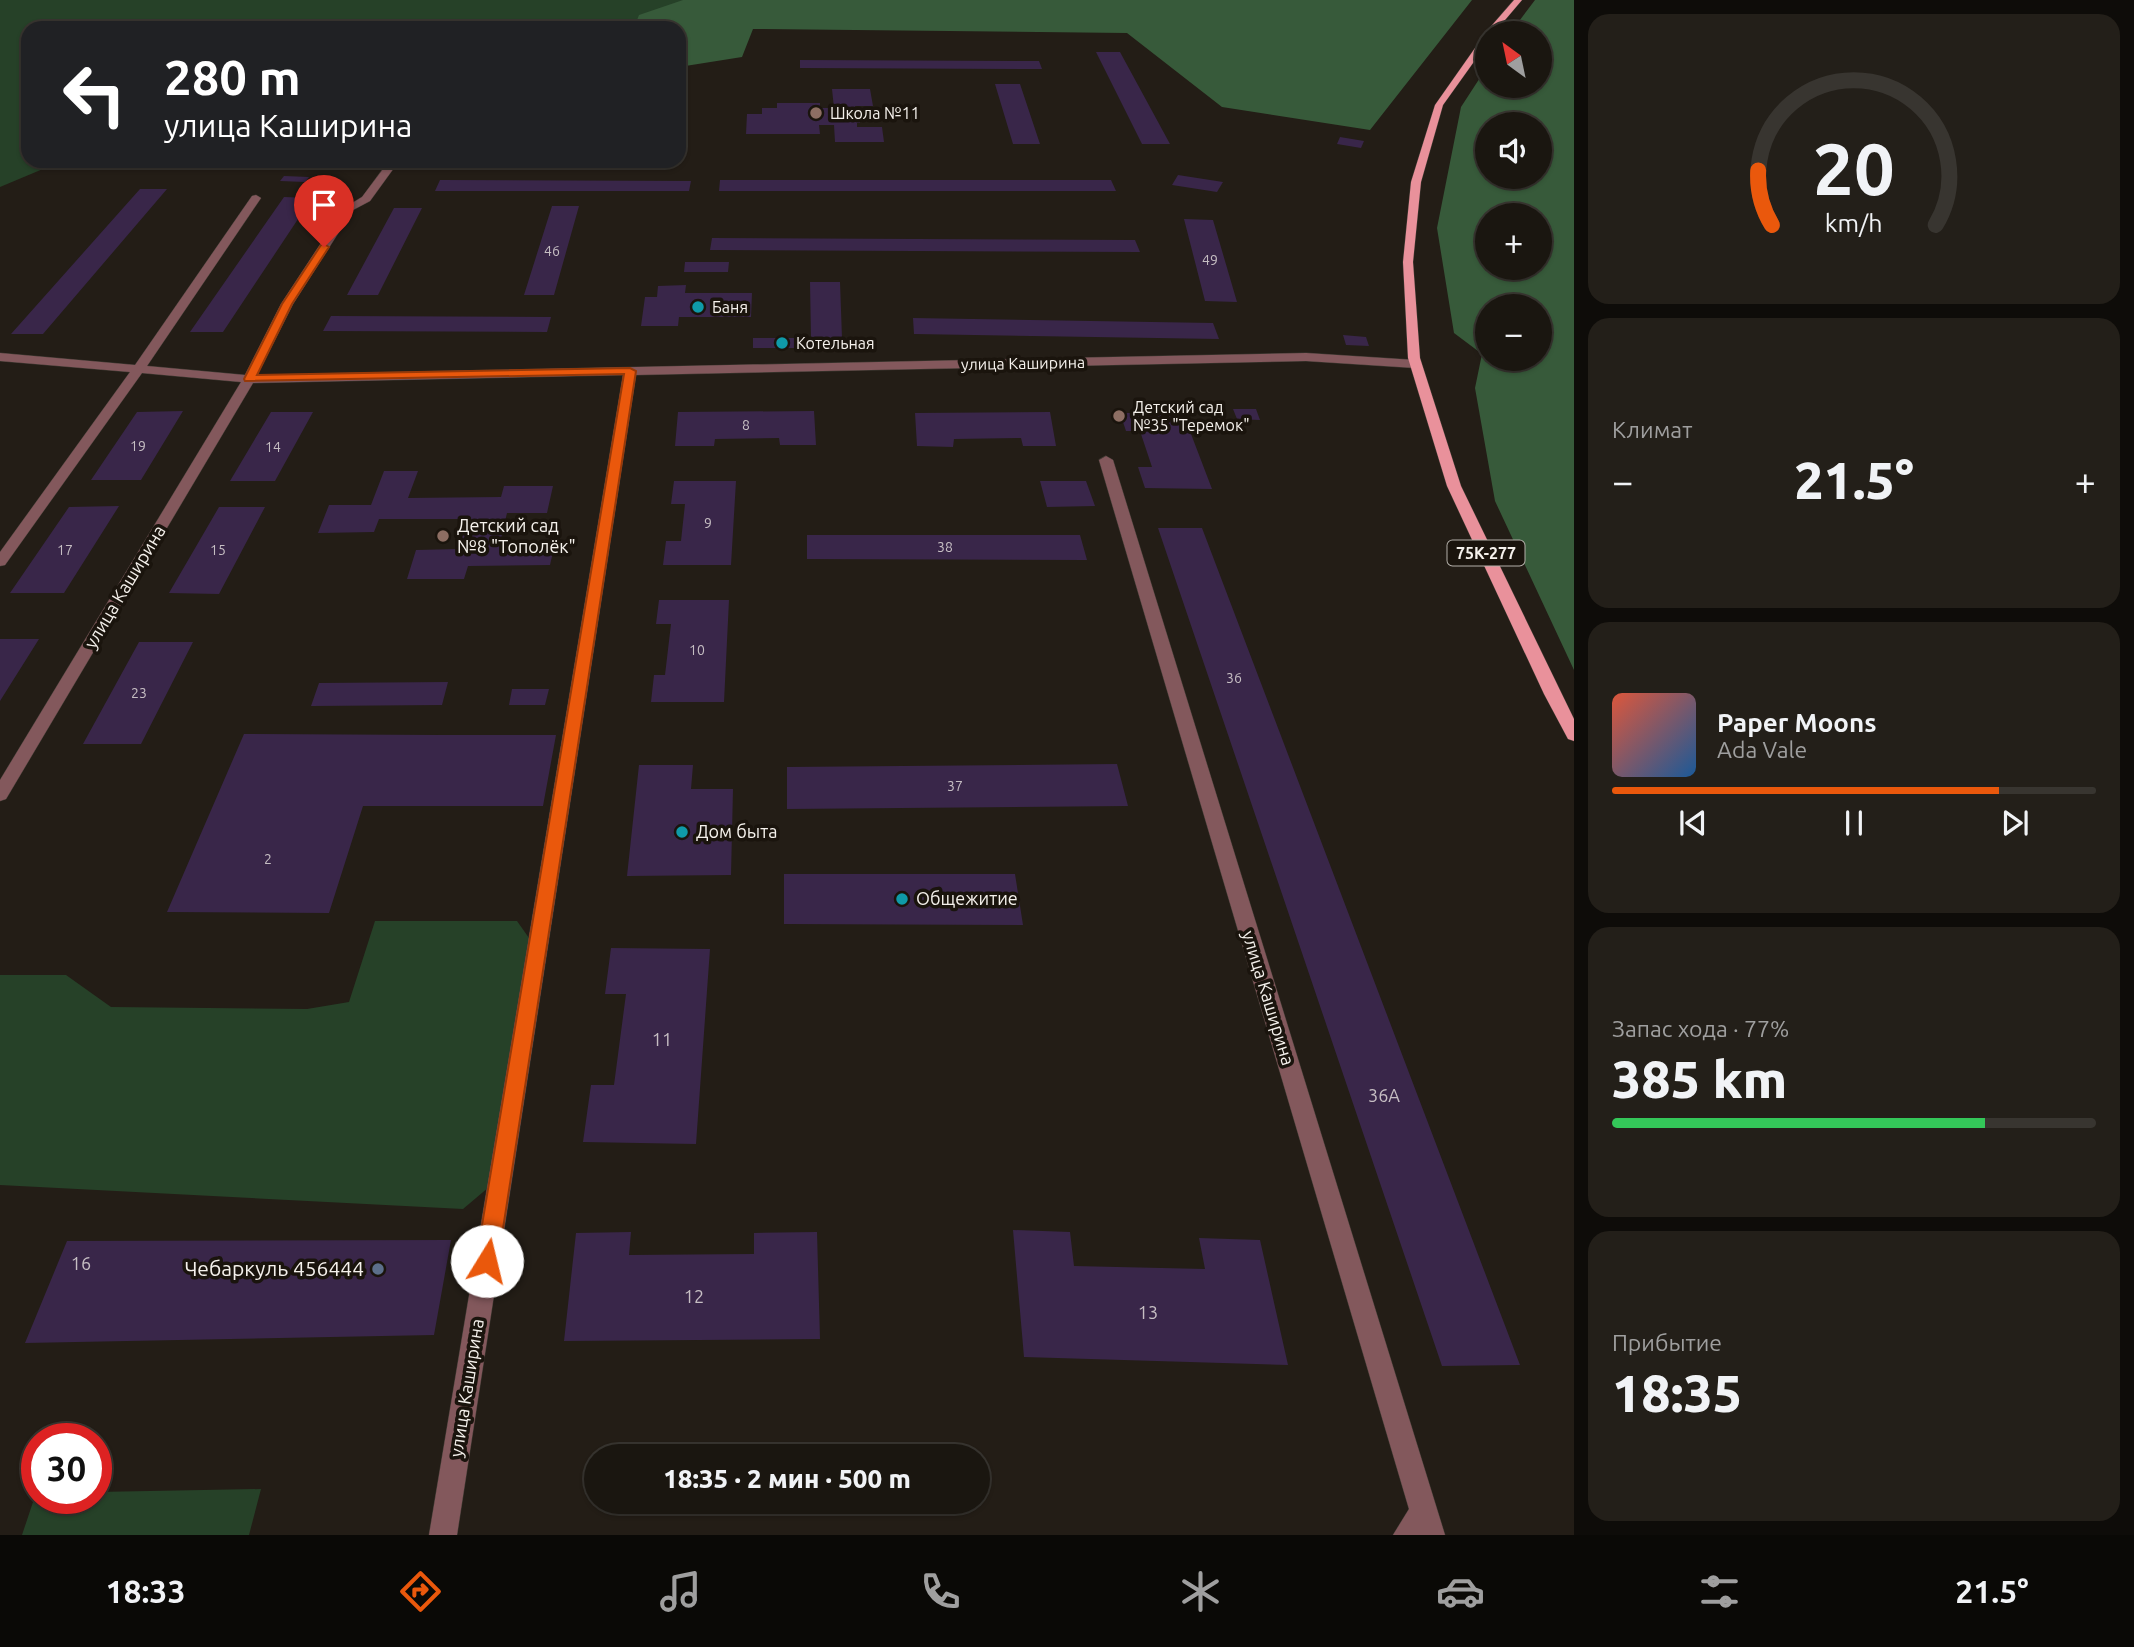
<!DOCTYPE html>
<html lang="ru">
<head>
<meta charset="utf-8">
<style>
	body { margin:0; font-family:Ubuntu,sans-serif; background:#231f19; color:#f1f3f6; height:100vh; display:flex; flex-direction:column; font-size:26px; white-space:nowrap }
	* { box-sizing:border-box; margin:0 }
	p { font-size:23px; color:#9f9f9f }
	.icon { flex:none; width:38px; height:38px; fill:none; stroke:currentColor; stroke-width:2; stroke-linecap:round; stroke-linejoin:round }
	.map { position:relative; flex:1; overflow:hidden }
	.drawer { display:flex; flex-direction:column; gap:14px; padding:14px; background:#0e0c09; width:560px }
	.drawer>* { flex:none }
	.banner { position:absolute; left:21px; top:21px; width:665px; height:147px; border-radius:21px; box-shadow:0 2px 5px #0004,0 0 0 2px #383530; background:#202124; color:#fff; overflow:hidden }
	.needle { width:46px; rotate:327deg }
	.buttons { position:absolute; left:1475px; top:21px; display:grid; gap:14px }
	.buttons a { display:grid; place-items:center; width:77px; height:77px; border-radius:50%; background:#1a1610; box-shadow:0 2px 5px #0004,0 0 0 2px #383530; font-size:35px }
	.speed { position:absolute; left:21px; top:1423px; display:flex; gap:14px; font-size:35px; font-weight:700; text-align:center }
	.speed>* { display:grid; place-content:center; width:91px; height:91px; border-radius:50%; background:#1a1610; box-shadow:0 2px 5px #0004,0 0 0 2px #383530; line-height:1 }
	.speed .limit { border:10px solid #d22; background:#fff; color:#111 }
	.pin { position:absolute; display:grid; place-items:center; width:60px; height:60px; color:#fff; margin:-72px -30px; border-radius:50% 50% 50% 0; rotate:-45deg; box-shadow:0 0 7px #0007 }
	.pin .icon { rotate:45deg }
	.me { position:absolute; width:77px; margin:-38px; rotate:9deg; stroke-linejoin:round; filter:drop-shadow(0 0 5px #0008) }
	.turn { display:flex; align-items:center; gap:24px; height:147px; padding:0 28px; font-size:32px }
	.turn .icon { width:91px; height:91px; stroke-width:2.5 }
	.turn b { display:block; font-size:49px; line-height:60px }
	.big { font-size:52px; font-weight:800; line-height:1.1 }
	.drawer .tile { flex:1; display:flex; flex-direction:column; justify-content:center; gap:10px; min-width:0; padding:0 24px; border-radius:21px; background:#231f19 }
	.drawer .dial { align-items:center; gap:0 }
	.dial svg { height:182px; overflow:visible; fill:none; stroke:#383530; stroke-width:7; stroke-linecap:round; text-anchor:middle }
	.dial text { fill:#f1f3f6; stroke:none }
	.song { display:flex; align-items:center; gap:21px }
	.cover { width:84px; height:84px; border-radius:10px; background:linear-gradient(135deg,hsl(10 70% 55%),hsl(210 70% 35%)) }
	.played { height:7px; border-radius:4px; background:linear-gradient(90deg,#ea580c 80%,#383530 80%) }
	.keys { display:flex; justify-content:space-around; direction:ltr }
	.heat { display:flex; justify-content:space-between; align-items:center; font-size:38px; direction:ltr }
	.charge { height:10px; border-radius:5px; background:linear-gradient(90deg,#34c759 77%,#383530 0) }
	.trip { position:absolute; left:584px; top:1444px; width:406px; height:70px; border-radius:35px; background:#1a1610; box-shadow:0 2px 5px #0004,0 0 0 2px #383530; font-weight:800; line-height:70px; text-align:center }
	.menu { display:flex; height:112px; justify-content:space-around; align-items:center; background:#0a0906; color:#9f9f9f }
	.menu .icon { width:49px; height:49px }
	.menu .active { color:#ea580c }
	.menu b { font-size:32px; color:#f1f3f6 }
	main { display:flex; flex:1; min-height:0 }
	.map>svg:first-child { display:block }
	.green { fill:#264128 }
	.forest { fill:#375a3a; fill-rule:evenodd }
	.building { fill:#392649 }
	.lines { fill:none; stroke-linecap:round; stroke-linejoin:round }
	.street-casing { stroke:#403b34; stroke-width:1 }
	.primary-casing { stroke:#403b34; stroke-width:1 }
	.street { fill:#83585c; fill-rule:evenodd }
	.primary { fill:#e9919b; fill-rule:evenodd }
	.route { fill:#ea580c; stroke:#983908; stroke-width:2 }
	.education-dot { fill:#8d6e63; stroke:#1a140d; stroke-width:2.5 }
	.culture-dot { fill:#0f9aa8; stroke:#1a140d; stroke-width:2.5 }
	.service-dot { fill:#5c6f8a; stroke:#1a140d; stroke-width:2.5 }
	.labels { text-anchor:middle; stroke-width:7; stroke-linejoin:round; paint-order:stroke }
	.number-label { font-size:14px; fill:#c6bec3 }
	.far-poi-label { font-size:16px; fill:#f5f1ec; stroke:#1a140d; text-anchor:start }
	.far-street-label { font-size:16px; fill:#f5f1ec; stroke:#1a140d }
	.shield { fill:#1a140d; stroke:#b3afa9; stroke-width:2 }
	.shield-label { font-size:16px; font-weight:bold; fill:#f5f1ec }
	.poi-label { font-size:18px; fill:#f5f1ec; stroke:#1a140d; text-anchor:start }
	.street-label { font-size:18px; fill:#f5f1ec; stroke:#1a140d }
	.near-number-label { font-size:18px; fill:#c6bec3 }
	.near-poi-label { font-size:21px; fill:#f5f1ec; stroke:#1a140d; text-anchor:end }
</style>
</head>
<body>
<main>
<div class="map">
<svg width="1574" height="1535" viewBox="0 0 1574 1535">
	<rect width="100%" height="100%" fill="#231d16"/>
	<path class="green" d="M0,0H767L641,28H28V161H62L0,187Z
		M375,921H517L529,938L489,1187L463,1209L0,1185V975H66L111,1007L307,1009L349,1002Z
		M261,1489L249,1535H22L36,1493L37,1498H96V1492Z"/>
	<path class="forest" d="M683,0H1472L1370,130L1222,107L1127,33L753,29L742,57L679,67V28H634L639,15Z
		M1535,0H1574V670L1495,501L1475,388L1482,354L1454,333L1437,228L1461,107L1487,67L1488,86H1540V33H1510ZM1488,124H1540V177H1488ZM1488,215H1540V268H1488ZM1488,306H1540V359H1488Z"/>
	<path class="building" d="M1096,52H1120L1170,144H1142Z
		M800,60L1039,61L1042,69L800,68Z
		M995,84H1020L1040,144H1013Z
		M832,89H870L873,106H855V110H859L860,123H857V127H882L884,142H835L834,125H819L820,134H746L747,114H762V108H777V103H820V108H834Z
		M1340,137L1364,141L1361,148L1337,144Z
		M1178,175L1223,182L1217,192L1172,185Z
		M284,176L309,177L305,182L280,181Z
		M440,180L691,181L689,191H435Z
		M720,180H1111L1116,191H719Z
		M140,189H167L43,334H11Z
		M284,197L312,198L223,332H190Z
		M552,206H579L554,295H524Z
		M394,208H422L378,295H347Z
		M1184,219L1213,220L1237,302L1205,301Z
		M712,238L1135,240L1140,252L710,250Z
		M685,262H729L728,272H684Z
		M810,282H840L842,338H811Z
		M686,285L685,293H752L751,317H679L678,326H641L645,297H657L658,286Z
		M331,316L551,317L547,332L323,331Z
		M913,318L1213,323L1219,339L914,334Z
		M1343,335L1366,337L1369,346L1346,345Z
		M753,338H811V348H753Z
		M1233,409H1256L1260,420L1237,419Z
		M183,411L141,480H91L137,412Z
		M814,411L816,445H780L779,438L715,439L714,446H675L678,412Z
		M271,412H313L275,481H230Z
		M1050,412L1056,446H1023L1021,438L954,439L953,447L917,446L915,413Z
		M1120,413H1183L1212,489L1145,488L1138,467H1152L1140,431H1126Z
		M384,471H418L408,498L501,497L504,486H553L547,513H507L500,543H555L550,565L468,566L464,579H407L416,550L459,549L468,519H379L374,532L318,533L329,505H371Z
		M674,481H736L731,565H663L666,541H681L685,504H671Z
		M1040,481H1086L1095,506L1047,507Z
		M119,506L64,593H10L69,507Z
		M219,507H265L219,594L169,593Z
		M1158,528H1202L1520,1365L1442,1366Z
		M807,535H1080L1087,560L807,559Z
		M659,600H729L724,702H651L654,675H665L671,624H656Z
		M0,639H39L0,701Z
		M139,642H193L141,744H83Z
		M448,682L442,705L311,706L319,683Z
		M512,689H549L545,705H509Z
		M244,734L439,735H556L543,806H363L329,913L167,912Z
		M1117,764L1128,806L787,809V767Z
		M639,765H693L691,789H733L731,875L627,876Z
		M784,874H1015L1023,925L784,924Z
		M611,948L710,949L696,1144L583,1142L591,1085H614L626,994H605Z
		M1013,1230L1070,1232L1074,1266L1205,1269L1199,1238L1260,1240L1288,1365L1024,1357Z
		M631,1232L629,1255L754,1254V1233L817,1232L820,1339L564,1341L576,1233Z
		M451,1240L434,1335L25,1343L67,1241Z"/>
	<g class="lines">
		<defs>
			<path id="street" d="M389,161H399L370,201L353,210L293,304L257,375L1306,353L1415,360L1421,364L1415,368L1306,361L636,375L457,1535H429L623,375L253,383L6,799L0,801V780L241,382L142,373L5,565L0,566V552L130,372L0,361V353L135,365L252,196L256,195L261,198L147,366L245,375L281,304L344,208L362,197Z
				M1106,456L1113,460L1445,1535H1393L1409,1509L1099,460Z"/>
			<path id="primary" d="M1514,0H1522L1494,33H1488V42L1443,105L1421,182L1413,262L1420,358L1461,486L1574,719V741L1568,739L1544,694L1447,486L1408,358L1403,262L1411,182L1435,105L1487,31Z"/>
		</defs>
		<use href="#street" class="street-casing"/>
		<use href="#primary" class="primary-casing"/>
		<use href="#street" class="street"/>
		<use href="#primary" class="primary"/>
	</g>
	<path class="route" d="M324,244L329,247L292,304L257,375L630,368L636,371L498,1261L495,1269L487,1272L479,1269L476,1261L624,374L245,381L244,379L282,304L321,245Z"/>
	<g class="education-dot">
		<circle cx="816" cy="113" r="7"/>
		<circle cx="1119" cy="416" r="7"/>
		<circle cx="443" cy="536" r="7"/>
	</g>
	<g class="culture-dot">
		<circle cx="698" cy="307" r="7"/>
		<circle cx="782" cy="343" r="7"/>
		<circle cx="682" cy="832" r="7"/>
		<circle cx="902" cy="899" r="7"/>
	</g>
	<circle class="service-dot" cx="378" cy="1269" r="7"/>
	<g class="labels">
		<g class="number-label">
			<text x="552" y="256">46</text>
			<text x="1210" y="265">49</text>
			<text x="746" y="430">8</text>
			<text x="138" y="451">19</text>
			<text x="273" y="452">14</text>
			<text x="708" y="528">9</text>
			<text x="945" y="552">38</text>
			<text x="65" y="555">17</text>
			<text x="218" y="555">15</text>
			<text x="697" y="655">10</text>
			<text x="1234" y="683">36</text>
			<text x="139" y="698">23</text>
			<text x="955" y="791">37</text>
			<text x="268" y="864">2</text>
		</g>
		<g class="far-poi-label">
			<text x="830" y="119">Школа №11</text>
			<text x="712" y="313">Баня</text>
			<text x="796" y="349">Котельная</text>
			<text x="1133" y="413">Детский сад<tspan x="1133" dy="18">№35 "Теремок"</tspan></text>
		</g>
		<g class="far-street-label">
			<text transform="translate(1023 363) rotate(-1)" y="6">улица Каширина</text>
		</g>
		<rect class="shield" x="1447.5" y="540.5" width="77" height="25" rx="5"/>
		<g class="shield-label">
			<text x="1486" y="559">75К-277</text>
		</g>
		<g class="poi-label">
			<text x="457" y="532">Детский сад<tspan x="457" dy="21">№8 "Тополёк"</tspan></text>
			<text x="696" y="838">Дом быта</text>
			<text x="916" y="905">Общежитие</text>
		</g>
		<g class="street-label">
			<text transform="translate(125 587) rotate(-59)" y="6">улица Каширина</text>
			<text transform="translate(1268 998) rotate(73)" y="6">улица Каширина</text>
			<text transform="translate(467 1388) rotate(-81)" y="6">улица Каширина</text>
		</g>
		<g class="near-number-label">
			<text x="662" y="1046">11</text>
			<text x="1384" y="1102">36А</text>
			<text x="81" y="1270">16</text>
			<text x="694" y="1303">12</text>
			<text x="1148" y="1319">13</text>
		</g>
		<g class="near-poi-label">
			<text x="364" y="1276">Чебаpкуль 456444</text>
		</g>
	</g>
</svg>
<div class="buttons">
<a><svg class="needle" viewBox="-14 -14 28 28"><path d="M0-13l5 13h-10z" fill="#e53935"/><path d="M0 13l5-13h-10z" fill="#9f9f9f"/></svg></a>
<a><svg class="icon" aria-label="sound" viewBox="0 0 24 24"><path d="M4 9h4l5-4v14l-5-4H4zM17 9q2 3 0 6"/></svg></a>
<a>+</a>
<a>−</a>
</div>
<div class="speed"><div class="limit">30</div></div>
<div class="pin" style="left:324px;top:247px;background:#d93025"><svg class="icon" aria-label="arrive" viewBox="0 0 24 24"><path d="M6 21V4h12l-3 4 3 4H6"/></svg></div>
<svg class="me" style="left:487px;top:1261px" viewBox="-20 -20 40 40"><circle r="19" fill="#fff"/><path d="M0-13L10 11 0 6-10 11z" fill="#ea580c"/></svg>
<div class="trip">18:35 · 2 мин · 500 m</div>
<div class="banner">
<div class="turn"><svg class="icon" aria-label="left" viewBox="0 0 24 24"><path d="M17 20v-9H6M10 6l-5 5 5 5"/></svg><div><b>280 m</b>улица Каширина</div></div>
</div>
</div>
<section class="drawer">
<div class="tile dial"><svg viewBox="0 0 100 80">
<path d="M14 69A42 42 0 1 1 86 69"/>
<path d="M14 69A42 42 0 0 1 8 45" stroke="#ea580c"/>
<text x="50" y="56" font-size="32" font-weight="700">20</text>
<text x="50" y="72" font-size="11">km/h</text>
</svg></div>
<div class="tile"><p>Климат</p>
<div class="heat"><a>−</a><b class="big">21.5°</b><a>+</a></div>
</div>
<div class="tile">
<div class="song"><i class="cover"></i><div><b>Paper Moons</b><p>Ada Vale</p></div></div>
<div class="played"></div>
<div class="keys"><svg class="icon" aria-label="previous" viewBox="0 0 24 24"><path d="M18 5L8 12l10 7zM5 5v14"/></svg><svg class="icon" aria-label="pause" viewBox="0 0 24 24"><path d="M8 5v14M16 5v14"/></svg><svg class="icon" aria-label="next" viewBox="0 0 24 24"><path d="M6 5l10 7-10 7zM19 5v14"/></svg></div>
</div>
<div class="tile"><p>Запас хода · 77%</p><b class="big">385 km</b><div class="charge"></div></div>
<div class="tile"><p>Прибытие</p><b class="big">18:35</b></div>
</section>
</main>
<nav class="menu">
<b>18:33</b>
<svg class="icon active" aria-label="directions" viewBox="0 0 24 24"><path d="M12 3l9 9-9 9-9-9zM9 14v-3h6M13 9l2 2-2 2"/></svg>
<svg class="icon" aria-label="music" viewBox="0 0 24 24"><path d="M9 18V5l10-2v13"/><circle cx="6" cy="18" r="3"/><circle cx="16" cy="16" r="3"/></svg>
<svg class="icon" aria-label="phone" viewBox="0 0 24 24"><path d="M5 4h4l2 5-3 2q2 4 5 5l2-3 5 2v4C11 20 4 13 5 4z"/></svg>
<svg class="icon" aria-label="climate" viewBox="0 0 24 24"><path d="M12 3v18M4 7l16 10M4 17L20 7"/></svg>
<svg class="icon" aria-label="car" viewBox="0 0 24 24"><path d="M5 17H2v-5l4-1 3-4h7l3 4 3 1v5h-3M9 17h6M6 11h13"/><circle cx="7" cy="17" r="2"/><circle cx="17" cy="17" r="2"/></svg>
<svg class="icon" aria-label="filters" viewBox="0 0 24 24"><path d="M4 7h16M4 17h16"/><circle cx="9" cy="7" r="2"/><circle cx="15" cy="17" r="2"/></svg>
<b>21.5°</b>
</nav>
</body>
</html>
